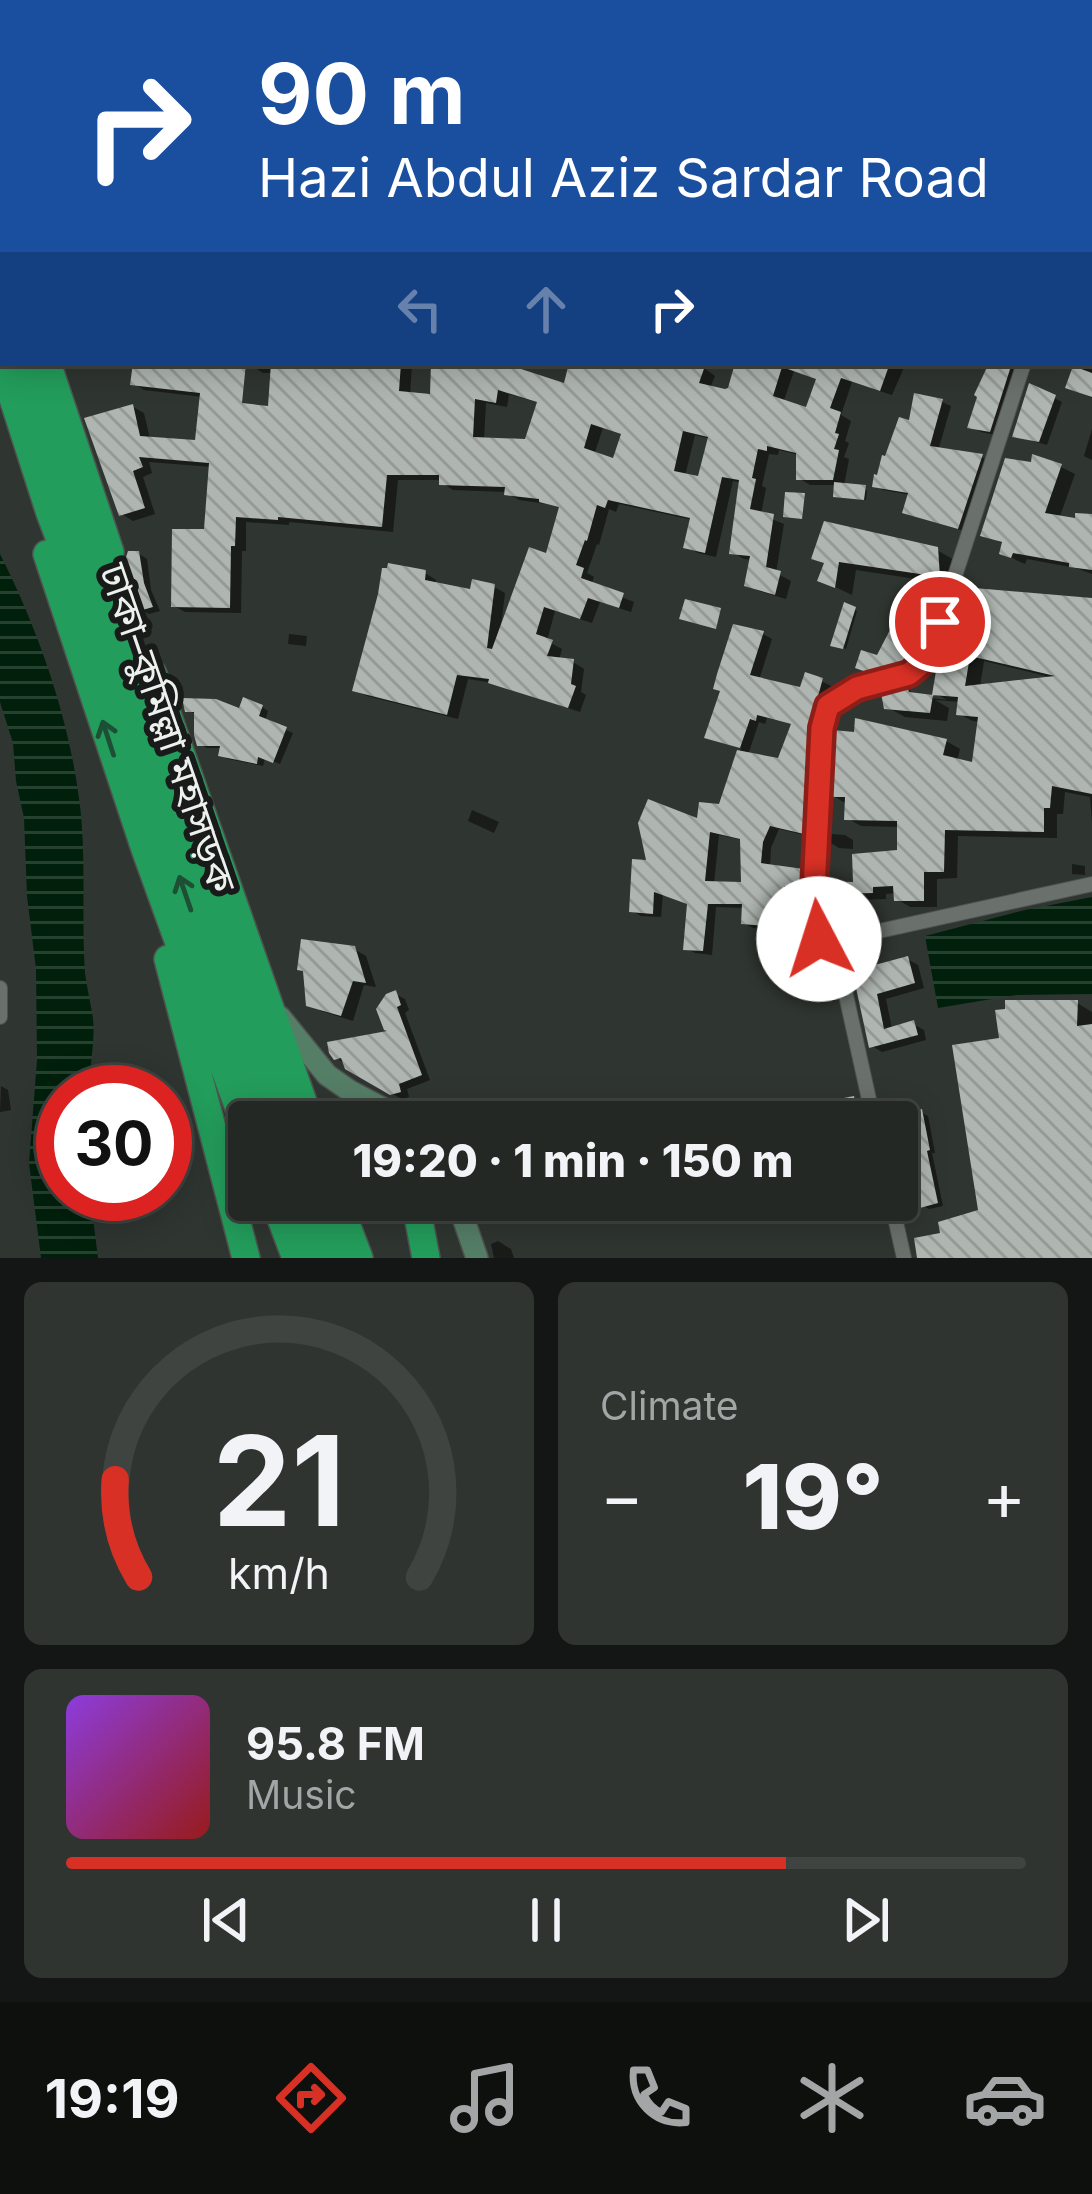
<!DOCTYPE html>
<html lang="en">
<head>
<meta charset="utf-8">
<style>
	body { margin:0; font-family:Inter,"Noto Sans Bengali",sans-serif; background:#2f3431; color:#f1f3f6; height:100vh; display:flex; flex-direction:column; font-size:45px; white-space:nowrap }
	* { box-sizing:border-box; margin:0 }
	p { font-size:39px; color:#a3a6a6 }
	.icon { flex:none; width:66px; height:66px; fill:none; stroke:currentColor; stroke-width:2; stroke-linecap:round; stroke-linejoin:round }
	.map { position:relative; height:1258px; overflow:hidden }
	.drawer { display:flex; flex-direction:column; gap:24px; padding:24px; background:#131614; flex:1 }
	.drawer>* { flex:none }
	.guide { position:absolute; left:0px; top:0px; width:1092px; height:366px; box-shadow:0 6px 30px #0003,0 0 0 3px #404441; background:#1a4fa0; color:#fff; overflow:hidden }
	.speed { position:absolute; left:36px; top:1065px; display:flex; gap:24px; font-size:60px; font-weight:700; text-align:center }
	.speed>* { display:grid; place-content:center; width:156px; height:156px; border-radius:50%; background:#232824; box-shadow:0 6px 30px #0003,0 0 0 3px #404441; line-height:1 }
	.speed .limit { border:18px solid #d22; background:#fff; color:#111 }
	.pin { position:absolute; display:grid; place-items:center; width:102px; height:102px; color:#fff; margin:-51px; border:6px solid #fff; border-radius:50%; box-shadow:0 3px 12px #0007 }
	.me { position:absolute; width:132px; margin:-66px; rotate:355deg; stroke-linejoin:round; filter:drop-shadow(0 0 9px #0008) }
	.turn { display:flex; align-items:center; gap:42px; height:252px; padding:0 60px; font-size:54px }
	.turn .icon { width:156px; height:156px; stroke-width:2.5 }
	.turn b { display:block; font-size:84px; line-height:102px }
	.lanes { display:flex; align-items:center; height:114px; padding:0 60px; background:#0003; justify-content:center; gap:60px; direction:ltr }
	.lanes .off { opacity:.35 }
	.big { font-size:90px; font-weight:800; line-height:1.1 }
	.drawer .card { flex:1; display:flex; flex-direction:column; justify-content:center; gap:18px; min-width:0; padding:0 42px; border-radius:18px; background:#2f3431 }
	.drawer .dial { align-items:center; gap:0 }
	.dial svg { height:312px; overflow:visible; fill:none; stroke:#404441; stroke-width:7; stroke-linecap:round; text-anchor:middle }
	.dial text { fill:#f1f3f6; stroke:none }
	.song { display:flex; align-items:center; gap:36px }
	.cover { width:144px; height:144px; border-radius:18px; background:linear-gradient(135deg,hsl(270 70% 55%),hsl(0 70% 35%)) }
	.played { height:12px; border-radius:6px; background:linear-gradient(90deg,#d93025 75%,#404441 75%) }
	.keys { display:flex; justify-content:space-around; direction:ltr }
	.heat { display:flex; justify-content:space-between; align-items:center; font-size:66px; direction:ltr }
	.drawer .tiles { flex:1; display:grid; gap:24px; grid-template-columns:1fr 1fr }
	.card:last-child { grid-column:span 2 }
	.trip { position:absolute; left:228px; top:1101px; width:690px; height:120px; border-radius:12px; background:#232824; box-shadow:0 6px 30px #0003,0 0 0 3px #404441; font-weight:800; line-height:120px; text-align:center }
	.tab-bar { display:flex; height:192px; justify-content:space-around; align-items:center; background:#0e100e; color:#a3a6a6 }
	.tab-bar .icon { width:84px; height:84px }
	.tab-bar .selected { color:#d93025 }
	.tab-bar b { font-size:54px; color:#f1f3f6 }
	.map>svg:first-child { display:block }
	.water { fill:url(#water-rules) }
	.shadow { fill:#0007; fill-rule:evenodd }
	.building { fill:url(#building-back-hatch); fill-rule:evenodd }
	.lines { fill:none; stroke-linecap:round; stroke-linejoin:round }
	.street-casing { stroke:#4f5350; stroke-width:16 }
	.secondary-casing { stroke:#4f5350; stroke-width:24 }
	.highway-casing { stroke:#4f5350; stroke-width:30 }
	.street { stroke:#6a716c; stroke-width:14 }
	.secondary { stroke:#557e67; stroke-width:21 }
	.highway { stroke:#239d5b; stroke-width:27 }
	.oneway { stroke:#1d4f34 }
	.route-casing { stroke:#8d1f18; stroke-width:30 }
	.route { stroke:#d93025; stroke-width:21 }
	.labels { text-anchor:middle; stroke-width:12; stroke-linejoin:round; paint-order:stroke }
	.street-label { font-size:39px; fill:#edf1ee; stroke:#191b1a }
</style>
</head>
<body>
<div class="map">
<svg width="1092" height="1258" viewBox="0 0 1092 1258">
	<defs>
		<pattern id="water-rules" width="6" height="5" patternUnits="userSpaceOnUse" patternTransform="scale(3)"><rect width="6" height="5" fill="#00200c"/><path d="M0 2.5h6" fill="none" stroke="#264130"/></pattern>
		<pattern id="building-back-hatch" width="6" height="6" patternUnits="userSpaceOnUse" patternTransform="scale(3)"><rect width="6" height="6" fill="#afb6b1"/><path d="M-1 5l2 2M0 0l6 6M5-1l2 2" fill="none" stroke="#959a96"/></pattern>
	</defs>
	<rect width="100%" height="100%" fill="#2f3530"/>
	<path class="water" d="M0,554C38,629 68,715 79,798C87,856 81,915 85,973C87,989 91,1004 93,1019C96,1044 87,1068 92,1092H63V1194H90L98,1258H41L29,1163L37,1060L36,969L27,896L24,818L16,781L13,743L0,702Z
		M1092,897V994L1016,995L938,1008L925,936L1025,910Z"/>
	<path class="shadow" d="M151,0H245L251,3H151Z
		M293,0H542L541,3H298Z
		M1089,121L1092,122V209L1089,220Z
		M1089,313L1092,314V398L1069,387L1077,363H1089Z
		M136,363H234L233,412L271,409L273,373H263L252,366V363H515L514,369L567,387L572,363H697L715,376L710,388L731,390L735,363H906L892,395L852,382L841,415L851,421L845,441L849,443L844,457L849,459L844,486L867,490L866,500L839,497L837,485H810L799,478V455L779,450L778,455L769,454L762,486L766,488L761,515L784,524L776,573L791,581L786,599L759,591L747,585L753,560L744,559L732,552L742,483L733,481L716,557L698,553L687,547L693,520L619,504L616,512L609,509L599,545L597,544L587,573L594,577L591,585L634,602L631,612L600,602L592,623L555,611L547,641L562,649L559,660L573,662L584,669L581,692L586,695L580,712L494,683L468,679L458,719L367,696L355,690L425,573L436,580L435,585L473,592L494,587L505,593L501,626L548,557L575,508L519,500L505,492L453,490L442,483V480H398L393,532L289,522V525L246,522V551H242L241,613L185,612L174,606L207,532L212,467L149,462L152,473L143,477L155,514L133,521L122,514L133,407L144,413L150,439L198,444L203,397L144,390L133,383ZM412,364H434L433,397L410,395ZM794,371L819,379L808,410L783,403ZM509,394L540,403L527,442L484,440L486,403L507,407ZM603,428L623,435L614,462L594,455ZM695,435L711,439L701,479L685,476Z
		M992,363H1024L1000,436L981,432L971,426Z
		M1031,387L1062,402L1047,445L1015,436Z
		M917,396L942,402L951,406L938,451L982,457L990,462L967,532L914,516L911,495L883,490L875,485L911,424Z
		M1092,429V460L1084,456Z
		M1061,467L1075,474L1059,519L1092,518V574L1076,568L1027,559L1025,564L1016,560L1002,552L1004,544L983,534Z
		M937,550L954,560L956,585L856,570L852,595L821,580L827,564L815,558Z
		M139,554L147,559L151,590L160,611L149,614L141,609Z
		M1092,601V823L1090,797L1065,792L1063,814H1057V838L958,836L957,878L937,879V907H910L897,899L896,893L886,894V899L853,900L852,931H840L827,923L829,884L856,885L900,853V827L861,826L847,818V804L833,796L946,741L960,749L957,761L975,766L981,722L973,721L959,714L960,702L935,700L949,708L947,721L905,717L887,707L907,689L918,696L947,700L935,693L956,665L960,620ZM984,661L1054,678L980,687Z
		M846,606L857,611L846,649L833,644Z
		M912,619L926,624L914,659L908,664L875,673L858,667L878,659L905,636Z
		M289,634L307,636L306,646L288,644Z
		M763,634L772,639L759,680L801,690L821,681L831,686L818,735L812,837L779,829L771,848L770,868L803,872L812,878L810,892L793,889L790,931L753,928L744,923V908L716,907L712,955L695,953L686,948L690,905L663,894L661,917L641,916L632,911L649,863L721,807L741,748L708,737ZM767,718L794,725L779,762L748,755L759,722L765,724ZM719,835L743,840L744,885L714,884Z
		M262,707L268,711L265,721L293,733L280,764L265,758L263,766L228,759L221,755L223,748H207L200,744L197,715L188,710L241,712Z
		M472,810L499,822L494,833L468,821Z
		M831,834L845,835L853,840V849L839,848L831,843Z
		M1072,864L1085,866V875L1072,874Z
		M354,949L366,956L376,987L364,985L353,1021L321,1011L309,1004Z
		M868,959L881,966L907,959L918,965L924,988L886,999L892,1029L913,1024L924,1030L926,1040L882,1052L872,1046Z
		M395,994L405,999L409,1010L405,1013L430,1080L407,1089L409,1097L402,1099L359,1076L336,1057L394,1032Z
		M1077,1003L1092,1012V1258H920L918,1240L944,1236L982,1212L1003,1040Z
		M1,1086L8,1090L11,1110L0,1112Z
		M853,1099L860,1103L864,1122H815Z
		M922,1113L928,1116L935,1153H932L943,1206L929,1209L923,1206Z
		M498,1241L511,1249L514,1258H494L491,1244Z"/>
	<path class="building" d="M133,363H246L242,403L268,406L271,363H401L399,391L430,394L431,363H503L564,383L569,363H706L699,383L725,389L728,388L735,363H890L880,391L841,378L830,408L841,412L835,433L839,434L834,449L839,450L833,480H796V453L767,446V451L758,449L752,478L756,479L750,509L774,514L766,567L781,571L775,595L744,586L750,556L729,554L739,480L722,477L705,553L683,548L690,518L608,500L605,508L597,505L587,541L585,540L576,565L584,568L581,578L624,593L619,608L588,598L580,619L544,607L536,634L553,640L547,656L574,659L571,684L576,686L568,708L488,683L489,679L457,675L447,715L352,691L378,594L382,568H387L388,563L426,570L425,580L470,589L472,579L495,584L487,648L492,649L529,547L546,553L559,507L539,502V499L504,495L505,487L439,485V475H387L382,527L278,517V520L236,517L235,546H231L230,608L171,607L172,529H204L209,463L139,457L143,467L133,471L145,508L119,516L84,418L133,404L140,436L195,440L200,393L130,385ZM782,367L816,379L806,407L773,396ZM498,390L537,402L525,439L473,437L475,399L496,403ZM591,424L621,434L613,458L584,448ZM683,431L708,437L698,476L674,471Z
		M989,363H1012L990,432L967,428L977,397L974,395Z
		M1073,366L1092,373V397L1065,388Z
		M1029,383L1056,395L1039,442L1012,437Z
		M914,393L943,399L930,446L983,454L958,529L902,513L908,493L872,487L874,474L877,475L882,455L885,456L899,417L909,420Z
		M1032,454L1062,464L1045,513L1075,518V513L1092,514V570L1069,567V563L1013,553L1011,558L999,554L1002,542L980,536L1005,458L1031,462Z
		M834,482L866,485L864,500L833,497Z
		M785,492L805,493L802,519L783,517Z
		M824,521L938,547L940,577L839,562L835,588L817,581L824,563L811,559Z
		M128,551H139L144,583L153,607L139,611L124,563Z
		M963,587L1092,598V794L1052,786L1050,808H1044V832L945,830L944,872H924V901H894L893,886L873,887V893L840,894L839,924L824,925L826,881L853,882L852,854L897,850V821L844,820L845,797H830L833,730L854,732L855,718L947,739L943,755L972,762L978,717L956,715L958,697L932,695L938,659L954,661L957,620L953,619ZM970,656L1055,676L965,686Z
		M685,599L721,608L716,629L679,619Z
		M844,602L856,607L843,649L830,646Z
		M910,615L924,620L912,658L904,664L869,673L855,668L861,650L877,655L892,626L904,632Z
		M733,624L764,631L750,675L800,687L805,672L823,678L809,729L804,834L770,826L763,842L761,863L804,869L801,889L784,886L782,927L741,924L742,904H708L703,951L683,950L687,904L654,892L653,914L629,912L632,859L646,860L638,823L648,799L697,818L699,802L719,804L737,750L778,758L791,724L757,715L756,721L750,719L740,748L704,738L720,691L713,689L717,674ZM710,832L740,839L741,882L705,881Z
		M907,686L909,692L933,695L930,713L884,709L881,693Z
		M243,697L263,705L259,716L287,727L273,763L258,757L257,764L218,756L220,746H197L194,735V712H185L182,698L216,699L239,708Z
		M301,939L355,946L366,983L353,981L341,1016L306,1006L303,971L297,970Z
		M869,956L871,966L908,956L915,983L877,994L884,1029L914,1020L918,1035L869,1048L850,960Z
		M396,990L401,1005L397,1007L422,1075L399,1084L401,1092L390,1095L345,1069L341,1058L334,1060L329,1053L327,1042L387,1031L384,1030L376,1009L386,994Z
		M1005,1000H1078L1077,1026L1092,1024V1258H917L914,1238L940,1233L938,1222L978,1210L952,1045L999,1038L995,1010L1005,1009Z
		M854,1096L860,1122H812L807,1111L833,1100Z
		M922,1109L930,1150L927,1151L938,1203L920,1208L900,1114Z"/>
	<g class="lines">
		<defs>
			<path id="street" d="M1089,184L1092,172
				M834,941L819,939L812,930L822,728L828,706L857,688L909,674L921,665L940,622L1024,363
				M0,988V1017
				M874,1122L834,941L1092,884
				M891,1200L904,1258"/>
			<path id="secondary" d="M280,1017L327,1075L350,1091L409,1122
				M457,1200L477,1258"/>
			<path id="highway" d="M0,36L3,72
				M0,267L3,283
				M0,358L50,513L127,717L265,1122
				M24,363L291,1122
				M47,363L110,552
				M47,554L145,849L249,1136
				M153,674L310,1122
				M168,959L246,1258
				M274,1200L296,1258
				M294,1200L316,1258
				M318,1200L338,1258
				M337,1200L359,1258
				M415,1200L426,1258"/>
		</defs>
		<use href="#street" class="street-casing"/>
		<use href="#secondary" class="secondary-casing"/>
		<use href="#highway" class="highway-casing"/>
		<use href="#street" class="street"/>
		<use href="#secondary" class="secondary"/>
		<use href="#highway" class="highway"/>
	</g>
	<defs><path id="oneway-shaft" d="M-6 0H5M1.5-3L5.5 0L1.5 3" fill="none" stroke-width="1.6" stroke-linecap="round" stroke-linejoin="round" transform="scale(3)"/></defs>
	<g class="oneway">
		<use href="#oneway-shaft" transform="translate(108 738) rotate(-108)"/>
		<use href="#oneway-shaft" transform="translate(185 893) rotate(-109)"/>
	</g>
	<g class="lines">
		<defs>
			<path id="route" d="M819,939L812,930L822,728L828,706L857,688L909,674L921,664L940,622"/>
		</defs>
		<use href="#route" class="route-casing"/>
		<use href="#route" class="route"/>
	</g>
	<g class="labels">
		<g class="street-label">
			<text transform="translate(168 728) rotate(71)" y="14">ঢাকা–কুমিল্লা মহাসড়ক</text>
		</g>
	</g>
</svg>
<div class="speed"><div class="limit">30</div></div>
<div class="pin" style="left:940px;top:622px;background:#d93025"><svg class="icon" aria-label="arrive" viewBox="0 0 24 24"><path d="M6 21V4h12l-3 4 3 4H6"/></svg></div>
<svg class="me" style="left:819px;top:939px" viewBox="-20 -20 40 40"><circle r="19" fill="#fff"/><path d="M0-13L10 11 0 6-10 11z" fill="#d93025"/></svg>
<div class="trip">19:20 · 1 min · 150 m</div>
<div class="guide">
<div class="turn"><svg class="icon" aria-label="right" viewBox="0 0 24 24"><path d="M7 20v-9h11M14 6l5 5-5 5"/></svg><div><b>90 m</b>Hazi Abdul Aziz Sardar Road</div></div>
<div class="lanes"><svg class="icon off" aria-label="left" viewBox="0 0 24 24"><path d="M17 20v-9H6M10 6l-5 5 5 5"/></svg><svg class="icon off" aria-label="ahead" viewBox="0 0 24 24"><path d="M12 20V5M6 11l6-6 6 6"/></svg><svg class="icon" aria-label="right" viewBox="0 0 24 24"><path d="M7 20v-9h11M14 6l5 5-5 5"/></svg></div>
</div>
</div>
<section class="drawer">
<div class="tiles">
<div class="card dial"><svg viewBox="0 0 100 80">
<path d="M14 69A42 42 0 1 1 86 69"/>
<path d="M14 69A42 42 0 0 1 8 44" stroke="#d93025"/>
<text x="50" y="56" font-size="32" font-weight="700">21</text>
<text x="50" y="72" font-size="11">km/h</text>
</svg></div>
<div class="card"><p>Climate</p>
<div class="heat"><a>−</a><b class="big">19°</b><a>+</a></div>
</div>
<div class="card">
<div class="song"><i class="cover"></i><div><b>95.8 FM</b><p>Music</p></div></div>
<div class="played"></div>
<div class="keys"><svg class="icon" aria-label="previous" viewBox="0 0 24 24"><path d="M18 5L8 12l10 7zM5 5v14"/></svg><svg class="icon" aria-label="pause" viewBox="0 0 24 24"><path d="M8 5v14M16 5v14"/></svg><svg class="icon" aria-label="next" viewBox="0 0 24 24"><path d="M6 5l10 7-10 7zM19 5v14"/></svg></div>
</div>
</div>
</section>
<nav class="tab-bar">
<b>19:19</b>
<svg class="icon selected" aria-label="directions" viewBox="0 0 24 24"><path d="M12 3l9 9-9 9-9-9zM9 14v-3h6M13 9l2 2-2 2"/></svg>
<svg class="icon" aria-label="music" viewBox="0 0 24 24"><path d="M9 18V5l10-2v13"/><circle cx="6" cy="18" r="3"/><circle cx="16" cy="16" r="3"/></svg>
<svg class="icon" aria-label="phone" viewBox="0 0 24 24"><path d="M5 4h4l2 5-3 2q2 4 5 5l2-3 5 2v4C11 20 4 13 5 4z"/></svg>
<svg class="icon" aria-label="climate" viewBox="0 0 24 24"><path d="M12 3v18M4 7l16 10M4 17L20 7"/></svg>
<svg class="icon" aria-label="car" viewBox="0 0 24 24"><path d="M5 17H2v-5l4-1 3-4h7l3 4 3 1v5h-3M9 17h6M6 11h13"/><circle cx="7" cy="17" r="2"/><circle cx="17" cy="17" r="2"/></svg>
</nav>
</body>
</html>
